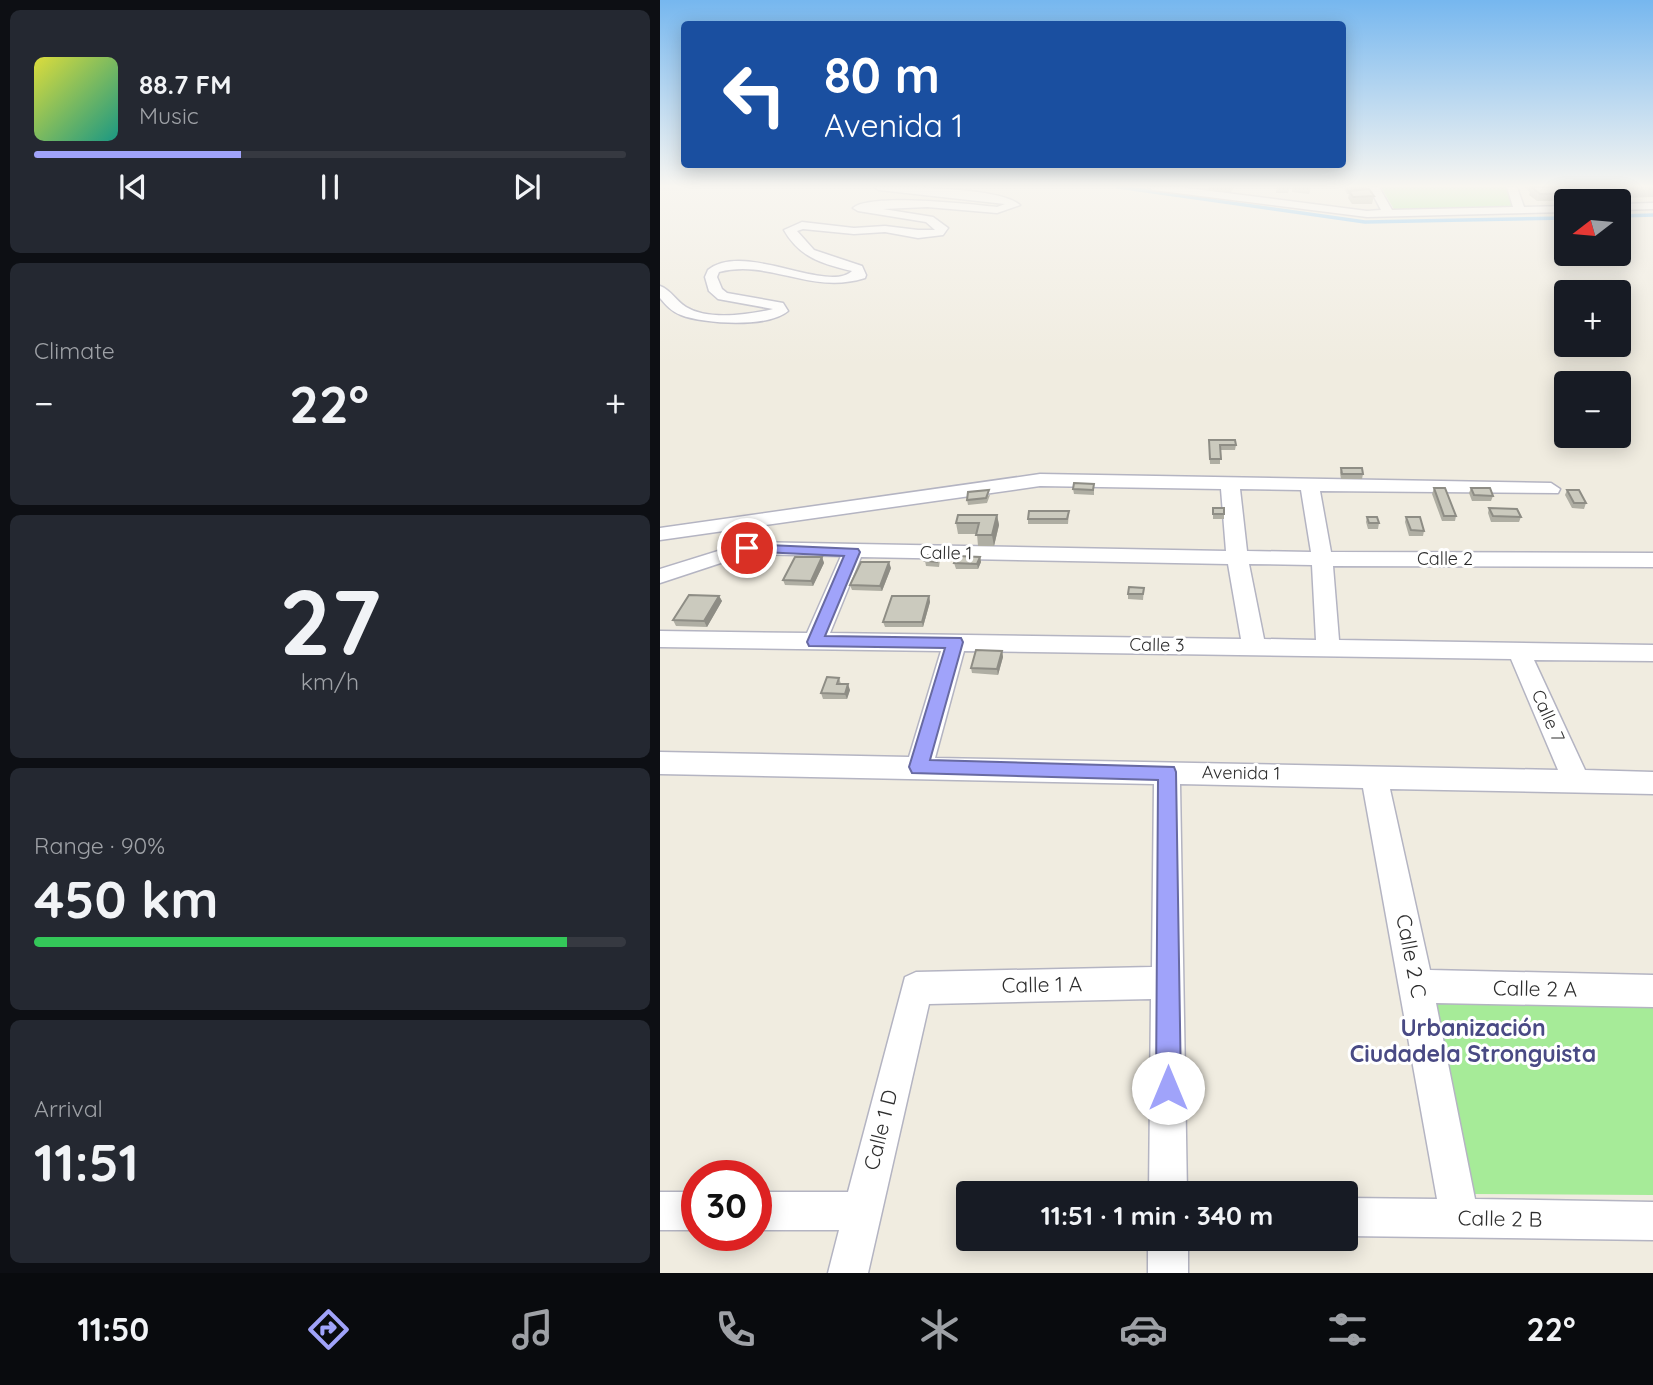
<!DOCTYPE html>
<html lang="en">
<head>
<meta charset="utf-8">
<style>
	body { margin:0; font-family:Quicksand,sans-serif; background:#242831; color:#f1f3f6; height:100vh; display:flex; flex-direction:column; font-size:26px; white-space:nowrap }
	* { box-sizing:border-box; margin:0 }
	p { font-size:23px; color:#9ea1a6 }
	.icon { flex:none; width:38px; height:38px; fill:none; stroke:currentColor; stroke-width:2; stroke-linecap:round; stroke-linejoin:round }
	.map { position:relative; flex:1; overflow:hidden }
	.side { display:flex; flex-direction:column; gap:10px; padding:10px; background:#0d0f14; width:660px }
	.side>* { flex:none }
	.hud { position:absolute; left:21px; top:21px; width:665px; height:147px; border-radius:7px; box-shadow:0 4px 18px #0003; background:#1a4fa0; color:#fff; overflow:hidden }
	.needle { width:46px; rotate:254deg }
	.tools { position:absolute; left:894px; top:189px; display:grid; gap:14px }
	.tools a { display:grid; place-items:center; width:77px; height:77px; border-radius:7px; background:#171b24; box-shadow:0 4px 18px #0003; font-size:35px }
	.speed { position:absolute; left:21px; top:1160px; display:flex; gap:14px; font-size:35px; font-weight:700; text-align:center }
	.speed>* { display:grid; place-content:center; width:91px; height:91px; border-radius:50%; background:#171b24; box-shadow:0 4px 18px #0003; line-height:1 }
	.speed .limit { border:10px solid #d22; background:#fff; color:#111 }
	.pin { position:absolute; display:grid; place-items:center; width:60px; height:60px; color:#fff; margin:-30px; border:4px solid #fff; border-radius:50%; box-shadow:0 2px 7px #0007 }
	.me { position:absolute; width:77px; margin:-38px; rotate:0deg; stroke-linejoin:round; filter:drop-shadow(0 0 5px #0008) }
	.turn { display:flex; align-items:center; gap:24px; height:147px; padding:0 28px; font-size:32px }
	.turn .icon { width:91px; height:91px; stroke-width:2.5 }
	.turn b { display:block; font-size:49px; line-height:60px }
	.big { font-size:52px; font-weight:800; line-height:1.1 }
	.side .widget { flex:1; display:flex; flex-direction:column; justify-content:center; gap:10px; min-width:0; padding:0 24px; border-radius:10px; background:#242831 }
	.side .dial { align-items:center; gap:0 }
	.dial b { font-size:91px; line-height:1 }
	.song { display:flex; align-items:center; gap:21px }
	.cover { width:84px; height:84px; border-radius:10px; background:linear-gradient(135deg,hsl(60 70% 55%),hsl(170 70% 35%)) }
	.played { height:7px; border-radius:4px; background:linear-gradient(90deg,#a0a3fa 35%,#363941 35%) }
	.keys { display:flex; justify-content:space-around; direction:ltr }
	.heat { display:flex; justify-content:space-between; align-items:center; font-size:38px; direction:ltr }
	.charge { height:10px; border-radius:5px; background:linear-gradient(90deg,#34c759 90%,#363941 0) }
	.trip { position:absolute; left:296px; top:1181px; width:402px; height:70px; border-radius:7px; background:#171b24; box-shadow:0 4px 18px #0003; font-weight:800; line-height:70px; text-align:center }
	.dock { display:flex; height:112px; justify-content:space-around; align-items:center; background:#090b0e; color:#9ea1a6 }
	.dock .icon { width:49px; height:49px }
	.dock .on { color:#a0a3fa }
	.dock b { font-size:32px; color:#f1f3f6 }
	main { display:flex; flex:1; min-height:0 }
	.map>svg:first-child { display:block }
	.green { fill:#a6eb98 }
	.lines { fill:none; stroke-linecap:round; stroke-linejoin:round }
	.stream { stroke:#6bbcfa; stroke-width:3.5 }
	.minor-casing { stroke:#b4b4c2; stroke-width:3 }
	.minor { fill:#fff; fill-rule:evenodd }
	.wall { fill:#afaea3 }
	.shaded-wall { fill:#8e8d85 }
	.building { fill:#cbcabe; stroke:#8e8d85; stroke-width:2 }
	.route { fill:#a0a3fa; stroke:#686aa2; stroke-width:2 }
	.labels { text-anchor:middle; stroke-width:6; stroke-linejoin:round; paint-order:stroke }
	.street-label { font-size:18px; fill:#2e2e2e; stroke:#fff }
	.near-street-label { font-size:21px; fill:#2e2e2e; stroke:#fff }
	.near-neighbourhood-label { font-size:23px; font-weight:bold; fill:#494a84; stroke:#fff }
</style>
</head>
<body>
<main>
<section class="side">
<div class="widget">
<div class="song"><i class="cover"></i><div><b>88.7 FM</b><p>Music</p></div></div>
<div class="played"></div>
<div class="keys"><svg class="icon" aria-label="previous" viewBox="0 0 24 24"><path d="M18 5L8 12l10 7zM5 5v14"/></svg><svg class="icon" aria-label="pause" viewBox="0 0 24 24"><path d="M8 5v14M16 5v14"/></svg><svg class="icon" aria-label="next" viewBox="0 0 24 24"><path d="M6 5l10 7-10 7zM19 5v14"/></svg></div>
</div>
<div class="widget"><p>Climate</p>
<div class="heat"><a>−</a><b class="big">22°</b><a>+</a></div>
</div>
<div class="widget dial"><b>27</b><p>km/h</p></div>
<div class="widget"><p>Range · 90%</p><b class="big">450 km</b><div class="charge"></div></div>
<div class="widget"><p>Arrival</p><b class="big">11:51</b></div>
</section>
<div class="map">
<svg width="994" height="1273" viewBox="0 0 994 1273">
	<rect width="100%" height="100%" fill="#f0ece0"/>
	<path class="green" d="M721,187H847L852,207L735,211Z
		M769,1003L993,1004V1195L812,1194Z"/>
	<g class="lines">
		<path class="stream" d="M458,187L705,222L906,218
			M959,216L994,215"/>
		<defs>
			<path id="minor" d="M214,187C244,187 340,187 360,205L337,213L267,207L223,209L273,217L288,228L283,235L258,238L225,232L194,234L143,229L137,231L154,250L202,266L206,275L205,278C151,295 110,259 59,272L57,277L62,289L67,293L123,303L128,311C109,328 44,324 21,315C12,312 6,305 0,298V286C11,290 16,301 26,307C47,320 85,315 109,310L113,309L58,299L49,291L45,277L48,270C84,241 168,294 192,271C163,264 140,258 124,230L142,222L194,228L225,226L258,230H275L266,222L198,211L193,208C210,193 310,204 337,207L345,204L219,190Z
				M488,187H519L707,211L721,210L709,187H719L732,210L853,207L847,187H857L864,207L906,206V212L707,217L493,190Z
				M994,203V209L959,210V204Z
				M380,474L891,483L900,489L898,493L660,491L671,552L994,553V567L673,566L679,640L994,645V661L874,660L925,770L994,772V794L730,789L770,970L994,975V1007L776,1003L815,1199L994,1202V1240L686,1236V1198L777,1199L703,788L520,784L527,1194H489L491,999L269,1004L208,1273H168L179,1230H96V1192H188L245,977L256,972L492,967L494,784L0,774V752L249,757L281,651L0,647V631L147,633L181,556L88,554L0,583V569L87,542L566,551L561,489L380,486L0,540V528ZM580,489L641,490L651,552L587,551ZM201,557L568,564L581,639L170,633ZM589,564L652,565L656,640L604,639ZM304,651L851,659L898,770L275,758Z
				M0,1192H37V1230H0Z
				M488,1239H528V1273H488Z"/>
		</defs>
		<use href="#minor" class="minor-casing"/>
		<use href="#minor" class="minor"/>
	</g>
	<path class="wall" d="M549,187H574L571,192L549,191Z
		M617,187H630L628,193H616Z
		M632,187H651L649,194L632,192Z
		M684,187H707V189L714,196L712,204H692L688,198L689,194H687Z
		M865,187H900L901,188V187H918L920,188V187H993V197L964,198L958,193L956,198H946L940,194L939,198H928L923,194L921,199H910L906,196L905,201H877L869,195L870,192L865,188Z
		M549,445H576L575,450H560V464H550Z
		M681,468L703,474L702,479H681L680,473Z
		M774,488L796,516L795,521H782L772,494Z
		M811,488L833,496L831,501H812L809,493Z
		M413,489H434V495L414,494Z
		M907,490L926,503L924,509L912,508L905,495Z
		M330,495L327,503L308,505L307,500Z
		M553,508H564V519H553Z
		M829,508L861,517L859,522H831L828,513Z
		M409,511L408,524H368V519Z
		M337,515L339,525L334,546H318L317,534H298L296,523Z
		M707,517L719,523L718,529H708L706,522Z
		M746,517L764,531L763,536H749L745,522Z
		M162,557L164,563L153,586L125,585L123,580Z
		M320,557L321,562L318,569H296L294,563Z
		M280,560L279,567L266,566L265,561Z
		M231,568L222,591L192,590L190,585Z
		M484,588L483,600L468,599V594Z
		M59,596L62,601L47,627L16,626L13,620Z
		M269,596L270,602L263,627H225L223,622Z
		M342,651L343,657L338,675L312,673L311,668Z
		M179,678L181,684L190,690L187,699H163L161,693Z"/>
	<path class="shaded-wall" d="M337,515L339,525L334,546L332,535Z
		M162,557L164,563L153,586L151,581Z
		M320,557L321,562L318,569L317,564Z
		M229,562L231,568L222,591L220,586Z
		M59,596L62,601L47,627L44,621Z
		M269,596L270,602L263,627L262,622Z
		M342,651L343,657L338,675L337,669Z
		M188,684L190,690L187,699L185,694Z"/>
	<path class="building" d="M872,187H900L907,193L880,194Z
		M907,187H918L924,191H913Z
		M926,187H937L942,190L931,191Z
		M944,187H955L959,190H949Z
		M709,189L714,196L693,197L689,191Z
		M549,440H575L576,445H560L561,459H550Z
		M681,468H702L703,474H682Z
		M414,483L434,484L433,490L413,489Z
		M774,488H785L796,516H784Z
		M811,488H830L833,496L814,495Z
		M329,490L326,498L307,500L308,492Z
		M907,490H919L926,503H914Z
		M553,508H564V514H553Z
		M829,508L857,509L861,517L833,516Z
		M369,511H409L407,519H368Z
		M298,515H337L332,535H316L319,523H296Z
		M707,517H717L719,523H709Z
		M746,517H760L764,531L751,530Z
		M268,555H279L277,562L265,561Z
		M297,556L320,557L317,564L294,563Z
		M135,557H162L151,581L123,580Z
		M201,562H229L220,586L190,585Z
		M469,587L484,588L483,594H468Z
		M29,595L59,596L44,621L13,620Z
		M232,596H269L262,622H223Z
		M316,650L342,651L337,669L311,668Z
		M167,677L179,678L177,684H188L185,694L161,693Z"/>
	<linearGradient id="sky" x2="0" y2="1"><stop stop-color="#76b7ef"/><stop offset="0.51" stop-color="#f8f6f1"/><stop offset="1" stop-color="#f8f6f1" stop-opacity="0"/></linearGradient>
	<rect width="994" height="365" fill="url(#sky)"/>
	<path class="route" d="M87,544L198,549L200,552L165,636L301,638L303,642L270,760L514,767L516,772L521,1088L517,1097L508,1100L500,1097L496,1088L498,780L252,773L249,767L285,648L149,646L147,642L184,556L82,551V545Z"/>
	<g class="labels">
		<g class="street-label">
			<text transform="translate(286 553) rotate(1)" y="6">Calle 1</text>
			<text x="785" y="565">Calle 2</text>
			<text transform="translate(497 645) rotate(1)" y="6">Calle 3</text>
			<text transform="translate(888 716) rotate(66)" y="6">Calle 7</text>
			<text transform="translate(581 773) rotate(1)" y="6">Avenida 1</text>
		</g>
		<g class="near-street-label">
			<text transform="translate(751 956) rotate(79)" y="7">Calle 2 C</text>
			<text transform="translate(382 985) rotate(-1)" y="7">Calle 1 A</text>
			<text transform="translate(875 989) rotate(1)" y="7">Calle 2 A</text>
			<text transform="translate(221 1130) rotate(-76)" y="7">Calle 1 D</text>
			<text transform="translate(840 1219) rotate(1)" y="7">Calle 2 B</text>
		</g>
		<g class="near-neighbourhood-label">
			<text x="813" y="1036">Urbanización<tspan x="813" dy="26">Ciudadela Stronguista</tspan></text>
		</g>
	</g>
</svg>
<div class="tools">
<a><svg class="needle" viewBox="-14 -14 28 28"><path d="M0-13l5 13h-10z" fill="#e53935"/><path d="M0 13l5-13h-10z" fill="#9ea1a6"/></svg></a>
<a>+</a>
<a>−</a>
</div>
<div class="speed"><div class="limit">30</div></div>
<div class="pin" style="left:87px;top:548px;background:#d93025"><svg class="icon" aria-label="arrive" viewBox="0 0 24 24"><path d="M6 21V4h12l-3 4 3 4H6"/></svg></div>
<svg class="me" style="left:508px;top:1088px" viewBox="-20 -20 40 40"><circle r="19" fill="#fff"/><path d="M0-13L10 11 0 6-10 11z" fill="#a0a3fa"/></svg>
<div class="trip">11:51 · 1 min · 340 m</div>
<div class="hud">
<div class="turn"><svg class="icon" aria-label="left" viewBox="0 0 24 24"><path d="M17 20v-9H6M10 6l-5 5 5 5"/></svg><div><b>80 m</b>Avenida 1</div></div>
</div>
</div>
</main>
<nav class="dock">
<b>11:50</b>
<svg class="icon on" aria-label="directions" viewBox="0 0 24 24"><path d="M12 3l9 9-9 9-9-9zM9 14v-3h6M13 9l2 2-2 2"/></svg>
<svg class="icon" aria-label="music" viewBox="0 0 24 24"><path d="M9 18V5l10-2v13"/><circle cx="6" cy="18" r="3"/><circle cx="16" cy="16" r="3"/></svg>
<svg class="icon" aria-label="phone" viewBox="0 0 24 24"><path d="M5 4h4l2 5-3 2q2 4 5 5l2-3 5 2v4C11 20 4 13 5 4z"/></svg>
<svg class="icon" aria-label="climate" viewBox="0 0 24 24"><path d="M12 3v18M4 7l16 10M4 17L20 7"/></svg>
<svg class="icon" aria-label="car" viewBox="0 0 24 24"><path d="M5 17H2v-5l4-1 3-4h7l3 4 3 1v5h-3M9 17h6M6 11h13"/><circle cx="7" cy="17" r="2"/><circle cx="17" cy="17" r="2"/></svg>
<svg class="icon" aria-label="filters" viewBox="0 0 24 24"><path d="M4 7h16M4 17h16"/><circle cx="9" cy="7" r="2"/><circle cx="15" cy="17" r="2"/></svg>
<b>22°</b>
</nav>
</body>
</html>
